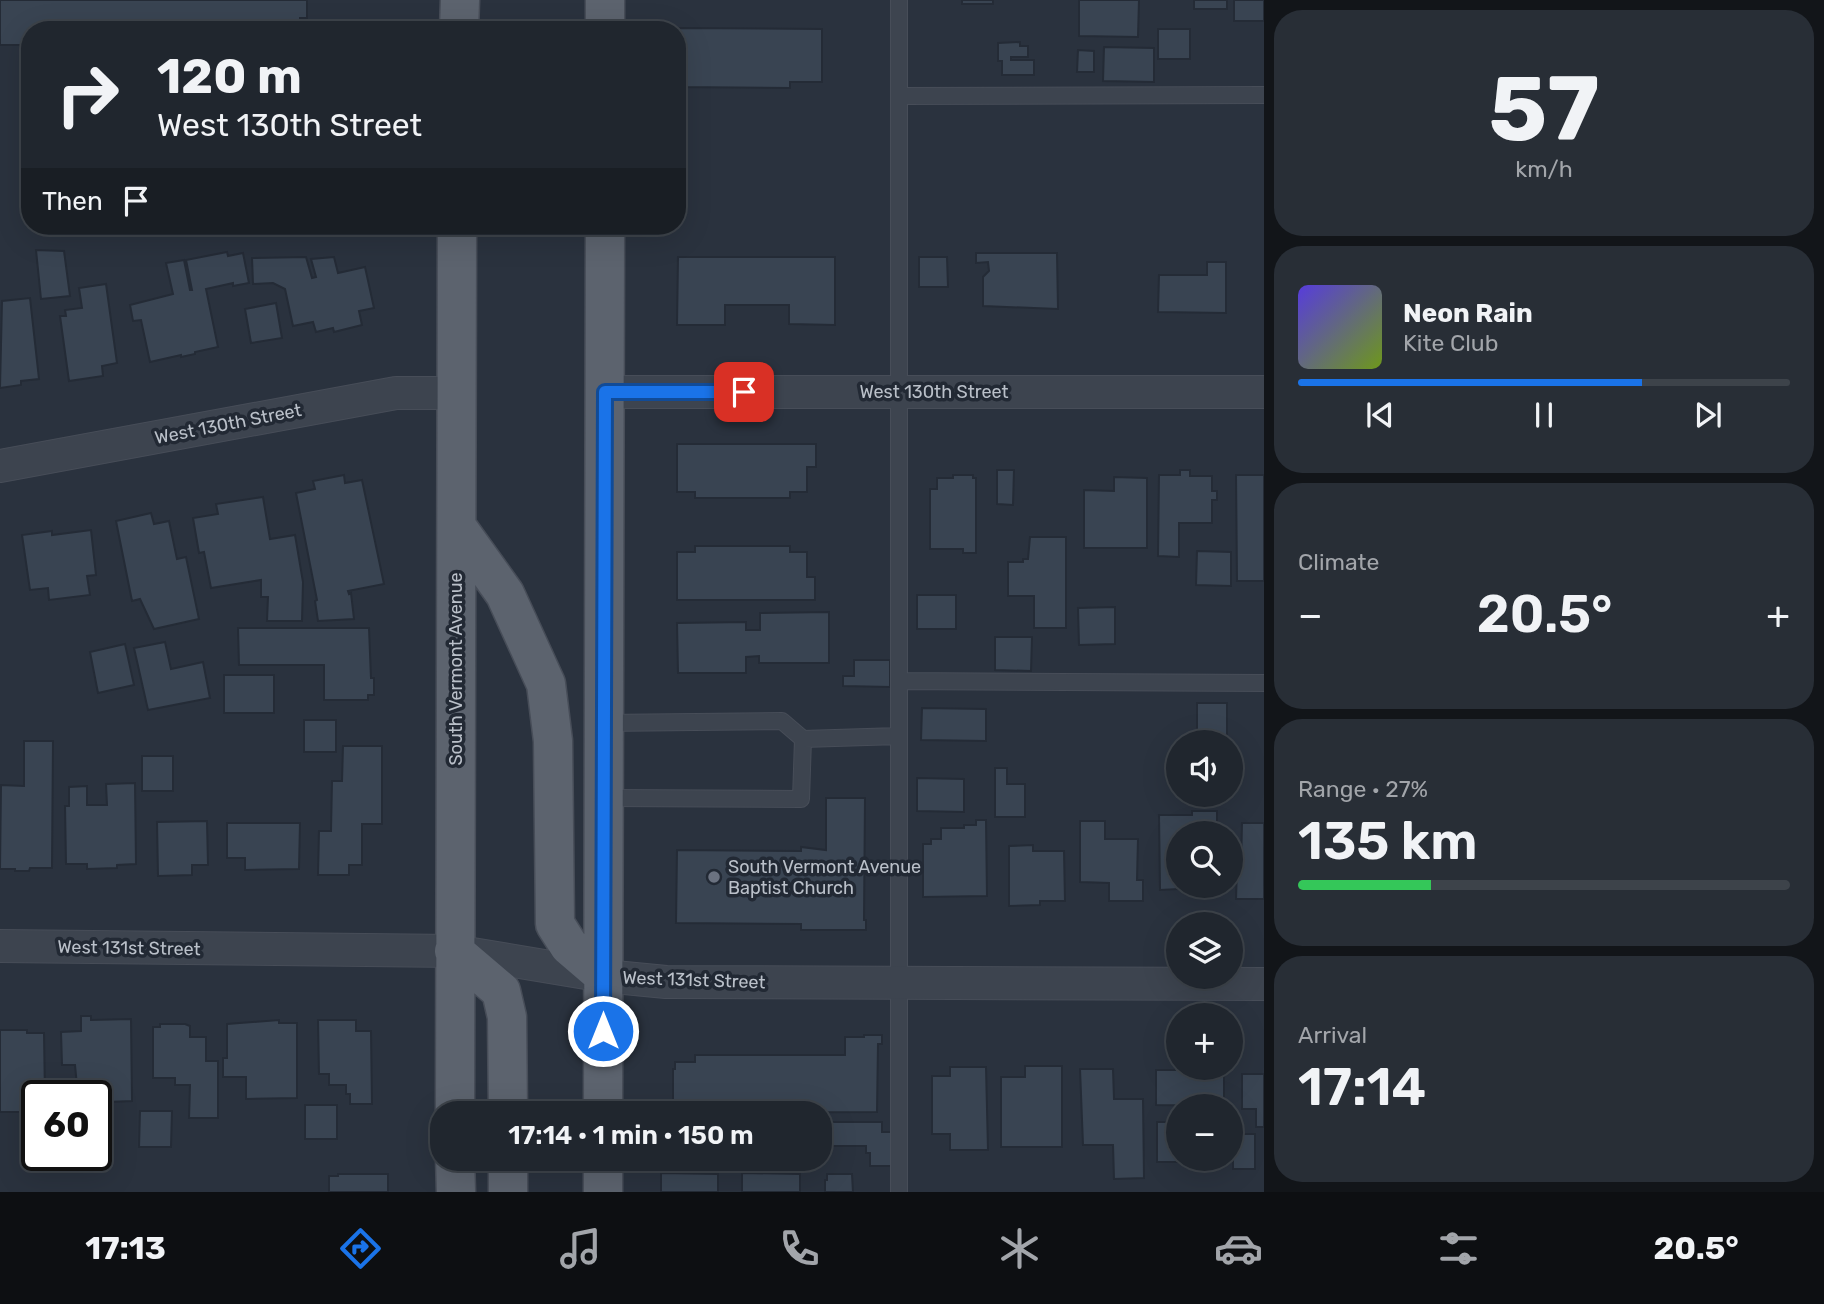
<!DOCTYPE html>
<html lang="en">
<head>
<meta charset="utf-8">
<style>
	body { margin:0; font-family:Rubik,sans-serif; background:#282e36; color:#f1f3f6; height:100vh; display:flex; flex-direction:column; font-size:26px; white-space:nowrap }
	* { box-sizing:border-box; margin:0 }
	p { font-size:23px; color:#a2a5aa }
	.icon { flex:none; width:38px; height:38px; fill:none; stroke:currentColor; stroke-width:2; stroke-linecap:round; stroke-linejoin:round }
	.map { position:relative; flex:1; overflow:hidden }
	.sheet { display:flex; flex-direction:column; gap:10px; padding:10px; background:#121519; width:560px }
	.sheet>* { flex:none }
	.hud { position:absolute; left:21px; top:21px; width:665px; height:214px; border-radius:28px; box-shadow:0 7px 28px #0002,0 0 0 2px #3d434a; background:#20262e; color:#f1f3f6; overflow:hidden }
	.tools { position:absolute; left:1166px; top:730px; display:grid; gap:14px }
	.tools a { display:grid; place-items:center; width:77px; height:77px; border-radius:50%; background:#20262e; box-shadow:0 7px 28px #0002,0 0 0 2px #3d434a; font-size:35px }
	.speed { position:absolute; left:21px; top:1080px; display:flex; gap:14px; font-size:35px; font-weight:700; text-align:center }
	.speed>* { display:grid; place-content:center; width:91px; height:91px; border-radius:50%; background:#20262e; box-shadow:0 7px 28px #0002,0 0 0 2px #3d434a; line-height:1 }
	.speed .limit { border:4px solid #111; border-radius:10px; background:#fff; color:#111 }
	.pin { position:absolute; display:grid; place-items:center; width:60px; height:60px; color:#fff; margin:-30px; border-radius:14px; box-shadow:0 4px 10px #0006 }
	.me { position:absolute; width:77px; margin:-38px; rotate:0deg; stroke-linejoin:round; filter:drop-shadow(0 0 5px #0008) }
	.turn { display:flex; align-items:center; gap:24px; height:147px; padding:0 21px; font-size:32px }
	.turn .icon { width:91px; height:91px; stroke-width:2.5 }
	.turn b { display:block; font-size:49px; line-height:60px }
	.then { display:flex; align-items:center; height:66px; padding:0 21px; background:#0003; gap:14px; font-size:26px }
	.big { font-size:52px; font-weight:600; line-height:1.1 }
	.sheet .tile { flex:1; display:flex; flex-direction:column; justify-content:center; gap:10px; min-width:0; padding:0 24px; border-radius:28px; background:#282e36 }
	.sheet .dial { align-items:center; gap:0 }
	.dial b { font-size:91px; line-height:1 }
	.song { display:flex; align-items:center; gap:21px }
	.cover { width:84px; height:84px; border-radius:10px; background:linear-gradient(135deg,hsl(250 70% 55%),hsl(80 70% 35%)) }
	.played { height:7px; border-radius:4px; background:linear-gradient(90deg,#1a73e8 70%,#3d434a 70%) }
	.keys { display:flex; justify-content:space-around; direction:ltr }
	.heat { display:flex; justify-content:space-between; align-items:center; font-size:38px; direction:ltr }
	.charge { height:10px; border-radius:5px; background:linear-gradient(90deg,#34c759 27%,#3d434a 0) }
	.trip { position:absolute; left:430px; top:1101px; width:402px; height:70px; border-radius:28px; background:#20262e; box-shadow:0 7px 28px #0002,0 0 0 2px #3d434a; font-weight:600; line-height:70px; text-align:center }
	.menu { display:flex; height:112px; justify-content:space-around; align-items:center; background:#0d0f12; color:#a2a5aa }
	.menu .icon { width:49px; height:49px }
	.menu .active { color:#1a73e8 }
	.menu b { font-size:32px; color:#f1f3f6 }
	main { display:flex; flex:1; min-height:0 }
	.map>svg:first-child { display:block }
	.building { fill:#394452; stroke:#242b36; stroke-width:2 }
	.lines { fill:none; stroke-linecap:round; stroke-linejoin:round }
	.lane-casing { stroke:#474d58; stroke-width:18 }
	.street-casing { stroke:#474d58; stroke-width:34 }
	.primary-casing { stroke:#474d58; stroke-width:41 }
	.lane { stroke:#3d444f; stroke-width:16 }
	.street { stroke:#3d444f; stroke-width:32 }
	.primary { stroke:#5c636e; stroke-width:38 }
	.route-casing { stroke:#114b97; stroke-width:18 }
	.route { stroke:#1a73e8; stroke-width:12 }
	.worship-dot { fill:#6b7280; stroke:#222934; stroke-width:2.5 }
	.labels { text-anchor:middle; stroke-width:7; stroke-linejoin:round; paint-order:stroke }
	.street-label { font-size:18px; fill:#bac0c9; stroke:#222934 }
	.poi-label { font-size:18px; fill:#bac0c9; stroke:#222934; text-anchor:start }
</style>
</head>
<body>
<main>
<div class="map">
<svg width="1264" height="1192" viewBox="0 0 1264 1192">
	<rect width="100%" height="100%" fill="#2a323e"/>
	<path class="building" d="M0,0H307V18H300V30H30V45H0Z
		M962,0H993V4H962Z
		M1079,0H1139L1138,37L1079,36Z
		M1194,0H1227V9H1194Z
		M1234,0H1264V21H1234Z
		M677,28L822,29V82H790V88L677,87Z
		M1158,29H1190V59H1158Z
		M1020,42V46H1028V57H1011V60H1034V75H1002V61H998V43Z
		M1104,47L1154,48V82L1103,81Z
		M1078,50L1094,51V72H1077Z
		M36,250L64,251L70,296L41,299Z
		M227,252L228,256L243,253L249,283L233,286V283L206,289L218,347L195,352V354L181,357V355L150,362L141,320L133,321L130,305L173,294L166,263L184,260L190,290H192L186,260Z
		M976,253H1057L1058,309L983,306V277L989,271L988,262L976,263Z
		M306,257L312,278L316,277L311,259L334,257L338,273L365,267L374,308L359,311L362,325L334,332L333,328L316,332L313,322L293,326L285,289L273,283L253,284L252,258Z
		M678,257H835V325L789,324V305H725V325H677Z
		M919,257H947L948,287H919Z
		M1207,262H1226V313L1158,312L1159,275H1207Z
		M106,284L117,363L102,366L103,376L69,381L60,316H66L65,310L82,308L79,288Z
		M30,298L39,379L21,381V385L0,388L2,301Z
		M276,303L282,338L251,343L245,309Z
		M677,444H816V467H807V492H790V498H695V492H677Z
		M997,470H1014L1013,505L997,504Z
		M1180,470H1190V476H1212V491H1217V500H1212V523H1179V557L1158,556L1159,475H1180Z
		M344,475L345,483L362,480L384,584L348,591L349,594L351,593L354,619L318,621L315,601L317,600L296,493L315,489L313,481Z
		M953,475H973V478H976V553H963V549H930V489H937V478H953Z
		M1236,475H1264V581H1237Z
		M1114,477L1147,478V548H1084V490L1114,491Z
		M263,497L270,539L295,535L303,582L302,621H267L268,597H261V580L211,588L204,552L199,553L193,518L218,514L216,504Z
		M151,513L154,524L169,521L177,559L186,557L199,619L154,629L140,599L132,601L116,521Z
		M91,530L96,575L87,576L90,595L49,600L48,588L30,590L22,535L52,531V535Z
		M1030,537H1066V628H1034V596H1008V562H1023V559H1028Z
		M695,546H790V552H807V577H815V600H677V552H695Z
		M1197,551L1231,552V586L1196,585Z
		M917,595H956V629H917Z
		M1115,607V644L1079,645L1078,608Z
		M829,612V663H759V656L746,657V673H678L677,623L746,622V630H760V613Z
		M238,628H369L371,678H374V695H368V700H324V665H239Z
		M995,637H1032L1031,671L995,670Z
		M165,642L171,669L203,662L210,698L148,710L134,648Z
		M125,644L134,685L98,693L90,652Z
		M854,660H890V687L843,686V676H854Z
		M224,675H274V713H224Z
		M1197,703H1227V738H1197Z
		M922,708L986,709V741L921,740Z
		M304,720H336V752H304Z
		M24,741H53L52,868H30L29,871H15V869H0L1,785L24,786Z
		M343,746H382V824H362V865H349V875H318L319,831H331L332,781H342Z
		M142,756H173V791H142Z
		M995,768H1007V784H1025V817H995Z
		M917,778L964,779V812L917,811Z
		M135,783L136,864L117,865V868L87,869V864H66L65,806H69V787L87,786V805H107L106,784Z
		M826,798H865L864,920H866V930H801V924L676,923L677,850L801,851V847L826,850Z
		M1192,811H1217V833H1178V886L1217,887L1160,890L1159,815H1192Z
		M976,820H986L987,896L923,897V844H931V839H941V828H964V825H976Z
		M207,821L208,865H192V875L158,876L157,822Z
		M1080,821H1105V839H1138L1137,880H1143V901H1109V883L1080,882Z
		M227,823H300L299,869L245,870V858H227Z
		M1242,823H1264V899H1236L1237,867H1241Z
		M1033,845V851H1064L1065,901H1040V905L1009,906V846Z
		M81,1016H91V1020L131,1019L132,1101L108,1102L109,1130H96V1096H78L75,1065H62L61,1032L81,1031Z
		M279,1020V1023H297V1098L246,1099V1077H223V1058H227V1024Z
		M318,1020H356V1031H371L372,1104H350V1094H346V1085H329V1074H319Z
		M160,1024H185L190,1026V1037H206V1061H218V1118H189L190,1085H175V1078H153V1027H160Z
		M0,1030H27V1033H44L45,1096H37V1112H0Z
		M864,1035H882V1044H878L877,1112L673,1113V1069H675V1062H695V1055H845V1037H864Z
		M1025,1066H1062V1147H1001V1077H1025Z
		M950,1067H986L988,1150H950V1134H932V1076H950Z
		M1175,1067L1224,1068V1106L1156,1105V1070H1175Z
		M1080,1069H1113L1114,1099H1143L1144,1178L1114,1179L1113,1145H1083Z
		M1242,1074H1264V1127H1256V1109H1242Z
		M305,1105H337V1139H305Z
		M140,1111H172L171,1147H139Z
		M825,1122H882V1132H891V1166H870V1153H866V1146H825Z
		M1157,1122H1178V1158H1185V1162H1157Z
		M1233,1134H1255V1169H1233Z
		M661,1173L718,1174V1192H661Z
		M742,1173L800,1174V1192H742Z
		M338,1174H388V1192H329V1176H338Z
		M827,1174H852L853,1192H825V1180H827Z"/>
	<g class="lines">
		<defs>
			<path id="lane" d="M899,0V1192
				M899,96L1264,95
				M899,681L1264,683
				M603,723L782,721L803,739L801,799L604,798
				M803,739L899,736"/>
			<path id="street" d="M605,392H1264
				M0,466L396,393H457
				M0,946L454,951L604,976L666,982L1264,984"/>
			<path id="primary" d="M459,30L460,0
				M605,30V0
				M457,527L505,594L546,684L553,741L555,924L569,946L604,976
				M454,951L501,991L507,1017L508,1113
				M455,1113L457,226
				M603,1113L605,226
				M455,1158L456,1192
				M508,1158V1192
				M603,1192V1158"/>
		</defs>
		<use href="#lane" class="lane-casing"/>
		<use href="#street" class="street-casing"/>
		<use href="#primary" class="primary-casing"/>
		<use href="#lane" class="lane"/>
		<use href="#street" class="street"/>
		<use href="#primary" class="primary"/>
	</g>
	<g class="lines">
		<defs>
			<path id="route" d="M603,1031L605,392H744"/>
		</defs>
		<use href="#route" class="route-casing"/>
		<use href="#route" class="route"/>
	</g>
	<circle class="worship-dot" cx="714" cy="877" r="7"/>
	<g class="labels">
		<g class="street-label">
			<text x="934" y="398">West 130th Street</text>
			<text transform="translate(228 424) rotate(-11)" y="6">West 130th Street</text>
			<text transform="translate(456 669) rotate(-90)" y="6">South Vermont Avenue</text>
			<text transform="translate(129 948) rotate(1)" y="6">West 131st Street</text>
			<text transform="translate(694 980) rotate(2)" y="6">West 131st Street</text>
		</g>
		<g class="poi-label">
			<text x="728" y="873">South Vermont Avenue<tspan x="728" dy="21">Baptist Church</tspan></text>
		</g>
	</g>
</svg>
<div class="tools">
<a><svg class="icon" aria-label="sound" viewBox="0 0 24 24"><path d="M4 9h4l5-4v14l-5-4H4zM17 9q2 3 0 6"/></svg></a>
<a><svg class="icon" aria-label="search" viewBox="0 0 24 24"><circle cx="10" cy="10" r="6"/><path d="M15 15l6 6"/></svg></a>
<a><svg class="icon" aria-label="layers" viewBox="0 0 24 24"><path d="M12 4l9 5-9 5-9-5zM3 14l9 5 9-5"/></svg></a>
<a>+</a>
<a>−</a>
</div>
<div class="speed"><div class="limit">60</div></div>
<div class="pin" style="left:744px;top:392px;background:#d93025"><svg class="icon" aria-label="arrive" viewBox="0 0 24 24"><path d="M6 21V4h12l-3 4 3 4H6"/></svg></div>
<svg class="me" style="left:603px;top:1031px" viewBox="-20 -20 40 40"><circle r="17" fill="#1a73e8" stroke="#fff" stroke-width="3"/><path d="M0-11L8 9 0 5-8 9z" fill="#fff"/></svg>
<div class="trip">17:14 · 1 min · 150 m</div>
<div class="hud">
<div class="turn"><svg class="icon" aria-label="right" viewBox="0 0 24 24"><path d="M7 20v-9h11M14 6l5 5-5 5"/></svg><div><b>120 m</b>West 130th Street</div></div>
<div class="then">Then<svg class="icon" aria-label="arrive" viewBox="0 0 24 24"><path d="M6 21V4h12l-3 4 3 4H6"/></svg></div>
</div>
</div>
<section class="sheet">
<div class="tile dial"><b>57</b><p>km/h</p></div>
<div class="tile">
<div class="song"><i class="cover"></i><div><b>Neon Rain</b><p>Kite Club</p></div></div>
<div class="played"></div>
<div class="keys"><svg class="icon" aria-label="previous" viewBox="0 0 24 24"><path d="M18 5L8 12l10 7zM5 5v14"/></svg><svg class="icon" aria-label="pause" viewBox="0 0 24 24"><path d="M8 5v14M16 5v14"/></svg><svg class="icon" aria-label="next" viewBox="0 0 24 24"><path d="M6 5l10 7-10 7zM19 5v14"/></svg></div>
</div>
<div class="tile"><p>Climate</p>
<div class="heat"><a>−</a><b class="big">20.5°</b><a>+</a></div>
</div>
<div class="tile"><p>Range · 27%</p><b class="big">135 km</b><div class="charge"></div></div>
<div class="tile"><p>Arrival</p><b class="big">17:14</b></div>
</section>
</main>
<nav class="menu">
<b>17:13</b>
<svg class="icon active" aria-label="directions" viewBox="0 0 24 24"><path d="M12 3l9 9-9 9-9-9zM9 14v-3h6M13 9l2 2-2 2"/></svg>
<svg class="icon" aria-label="music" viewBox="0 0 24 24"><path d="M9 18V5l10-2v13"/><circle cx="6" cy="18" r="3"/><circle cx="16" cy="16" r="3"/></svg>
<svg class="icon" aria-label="phone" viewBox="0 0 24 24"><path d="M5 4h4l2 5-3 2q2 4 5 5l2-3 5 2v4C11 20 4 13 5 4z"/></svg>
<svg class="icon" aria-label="climate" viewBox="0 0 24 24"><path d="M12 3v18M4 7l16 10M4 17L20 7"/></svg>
<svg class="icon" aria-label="car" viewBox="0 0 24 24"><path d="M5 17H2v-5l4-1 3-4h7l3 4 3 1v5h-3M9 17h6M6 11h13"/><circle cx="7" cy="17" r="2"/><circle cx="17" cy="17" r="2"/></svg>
<svg class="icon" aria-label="filters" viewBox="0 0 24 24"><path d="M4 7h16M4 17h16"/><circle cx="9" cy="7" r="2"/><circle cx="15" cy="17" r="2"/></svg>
<b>20.5°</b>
</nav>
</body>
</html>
